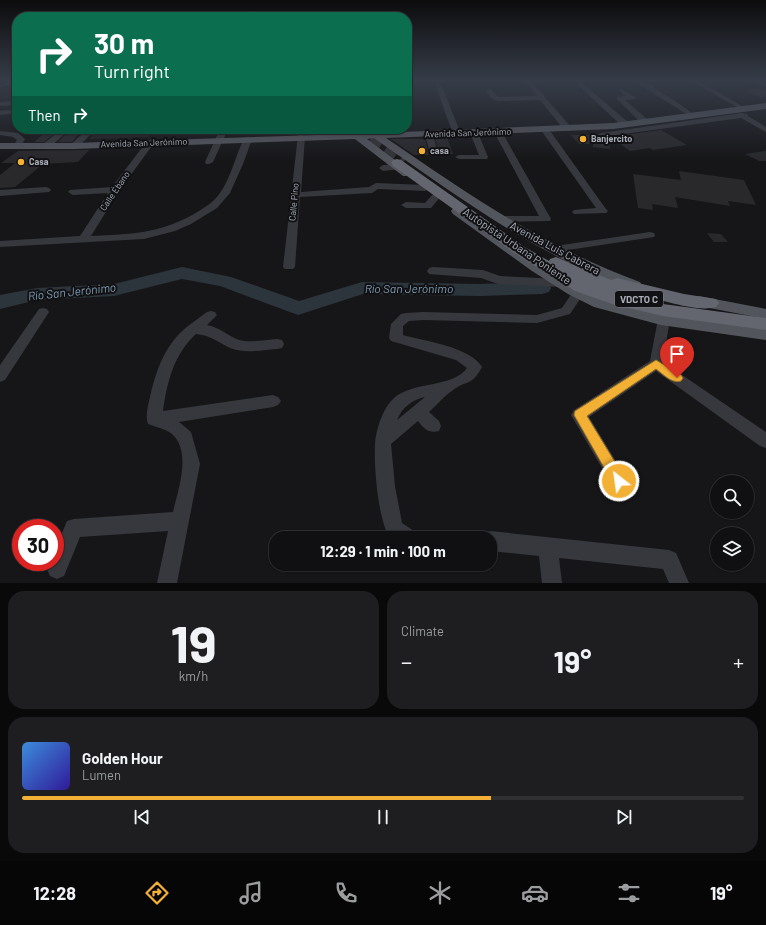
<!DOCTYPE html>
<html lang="en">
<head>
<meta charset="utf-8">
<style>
	body { margin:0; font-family:Barlow,sans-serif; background:#1e1e20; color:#f1f3f6; height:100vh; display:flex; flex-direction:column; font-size:15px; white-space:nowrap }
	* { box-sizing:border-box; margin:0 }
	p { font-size:13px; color:#9c9d9f }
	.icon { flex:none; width:22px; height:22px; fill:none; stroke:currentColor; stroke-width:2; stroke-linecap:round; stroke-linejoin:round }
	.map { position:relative; height:583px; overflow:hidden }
	.side { display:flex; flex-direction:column; gap:8px; padding:8px; background:#09090a; flex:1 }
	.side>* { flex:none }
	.guide { position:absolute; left:12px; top:12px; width:400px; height:122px; border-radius:16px; box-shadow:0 1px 3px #0004,0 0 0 1px #303032; background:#0b6e4f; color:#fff; overflow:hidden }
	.tools { position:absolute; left:710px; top:475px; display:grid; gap:8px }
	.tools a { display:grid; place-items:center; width:44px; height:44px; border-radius:50%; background:#101012; box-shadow:0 1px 3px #0004,0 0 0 1px #303032; font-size:20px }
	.speed { position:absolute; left:12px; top:519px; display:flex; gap:8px; font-size:20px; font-weight:700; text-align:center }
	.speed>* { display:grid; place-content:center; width:52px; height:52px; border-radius:50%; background:#101012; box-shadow:0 1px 3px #0004,0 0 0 1px #303032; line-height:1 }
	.speed .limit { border:6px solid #d22; background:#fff; color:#111 }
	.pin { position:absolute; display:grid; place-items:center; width:34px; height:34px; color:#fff; margin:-41px -17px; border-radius:50% 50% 50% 0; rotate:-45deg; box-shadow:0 0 4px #0007 }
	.pin .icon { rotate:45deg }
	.me { position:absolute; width:44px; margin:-22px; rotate:330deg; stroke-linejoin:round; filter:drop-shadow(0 0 3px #0008) }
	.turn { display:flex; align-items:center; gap:14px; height:84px; padding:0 16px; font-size:18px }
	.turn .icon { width:52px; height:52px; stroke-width:2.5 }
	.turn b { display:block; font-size:28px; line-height:34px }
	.then { display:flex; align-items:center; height:38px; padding:0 16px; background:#0003; gap:8px; font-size:15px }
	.big { font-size:30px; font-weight:700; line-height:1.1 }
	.side .widget { flex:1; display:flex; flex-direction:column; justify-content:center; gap:6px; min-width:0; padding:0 14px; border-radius:16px; background:#1e1e20 }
	.side .dial { align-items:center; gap:0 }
	.dial b { font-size:52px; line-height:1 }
	.song { display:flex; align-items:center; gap:12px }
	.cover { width:48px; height:48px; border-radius:6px; background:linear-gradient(135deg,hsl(210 70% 55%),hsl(250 70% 35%)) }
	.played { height:4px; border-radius:2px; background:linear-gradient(90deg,#f2b134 65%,#303032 65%) }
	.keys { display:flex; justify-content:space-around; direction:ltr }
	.heat { display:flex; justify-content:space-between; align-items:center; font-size:22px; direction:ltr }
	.side .tiles { flex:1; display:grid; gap:8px; grid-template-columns:1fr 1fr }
	.widget:last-child { grid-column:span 2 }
	.trip { position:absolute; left:269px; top:531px; width:228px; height:40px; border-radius:16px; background:#101012; box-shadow:0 1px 3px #0004,0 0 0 1px #303032; font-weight:700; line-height:40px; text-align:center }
	.menu { display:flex; height:64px; justify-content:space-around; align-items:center; background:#060607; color:#9c9d9f }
	.menu .icon { width:28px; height:28px }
	.menu .current { color:#f2b134 }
	.menu b { font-size:18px; color:#f1f3f6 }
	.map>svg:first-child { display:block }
	.built { fill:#222225 }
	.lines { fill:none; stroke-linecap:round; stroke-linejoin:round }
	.stream { stroke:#2c353c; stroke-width:1.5 }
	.river { fill:#2c353c; fill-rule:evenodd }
	.building { fill:#29292c }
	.highway-tunnel-far1 { stroke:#333438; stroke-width:10; stroke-dasharray:10 5; stroke-linecap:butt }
	.highway-tunnel { stroke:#333438; stroke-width:12; stroke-dasharray:12 6; stroke-linecap:butt }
	.minor { fill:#37383d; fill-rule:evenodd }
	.major { fill:#53555c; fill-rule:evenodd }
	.highway { fill:#63666e; fill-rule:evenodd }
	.route { fill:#f2b134; stroke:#9d7322 }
	.poi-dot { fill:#f2b134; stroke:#111113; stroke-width:1.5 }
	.labels { text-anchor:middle; stroke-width:4; stroke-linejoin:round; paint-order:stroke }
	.far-street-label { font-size:9px; fill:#a8adb8; stroke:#111113 }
	.far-poi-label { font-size:9px; font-weight:bold; fill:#a8adb8; stroke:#111113; text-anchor:start }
	.shield { fill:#111113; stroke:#7b7e86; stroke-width:1 }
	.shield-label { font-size:10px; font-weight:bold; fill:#a8adb8 }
	.street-label { font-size:11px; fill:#a8adb8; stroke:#111113 }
	.water-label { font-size:12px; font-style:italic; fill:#7f9bb3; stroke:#111113 }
</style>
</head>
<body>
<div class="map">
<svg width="766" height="583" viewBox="0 0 766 583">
	<rect width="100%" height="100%" fill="#161618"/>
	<path class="built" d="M99,129H156L148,137L89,139Z"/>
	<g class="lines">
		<path class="stream" d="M0,86L17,82"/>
		<path class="river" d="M182,267L231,277L299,301L362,282L480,284L542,282L549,284L551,288L549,292L542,294L480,296L363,294L298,315L220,286L182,279L114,296L37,300L0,309V295L37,288L114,284Z"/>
	</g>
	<path class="building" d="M766,89V97H760L746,90Z
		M49,129H60L44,142H34Z
		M71,129H82L72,142H58Z
		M661,130L687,145L653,150L650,148L630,151L611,137Z
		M571,135H591L594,138L609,137L610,149L593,147V144H579Z
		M447,137L453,154L439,155L435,138Z
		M391,139H425L429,155H414Z
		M89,150L78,162L43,164L15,187L0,188V175L15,163H1L18,151Z
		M766,151V161H759L745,154Z
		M679,171L744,180L756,205L728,201L730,206L675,197L678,208L652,204L653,210L638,208L633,174L681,180Z
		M707,233L721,234L728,242H714Z"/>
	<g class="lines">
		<path class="highway-tunnel-far1" d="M360,129L374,138"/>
		<path class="highway-tunnel" d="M372,137L405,160"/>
		<path class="minor" d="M524,80H530L571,127V131H565L540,100L497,101L491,98L486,90L491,89L498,97L537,96Z
			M573,80H579L629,123V127H623Z
			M690,80H697L747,109L742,110Z
			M744,80H753L766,83V87Z
			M641,81L649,82L654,86V88L678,103L696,116L691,117L639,84V82Z
			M438,82L441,84L461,134L460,136H454L453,134L435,84Z
			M622,89L635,97V99L625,100L648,120V124H642L617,99V97L626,96L619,91Z
			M17,101V105L0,106V102Z
			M17,109V113L0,115V111Z
			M742,113L747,114L748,116L766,127V132L741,118L601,137L597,135L601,133Z
			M542,128H548L606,209L608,211L606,213L574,214L572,212L574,210L596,208L541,130Z
			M62,129H70L49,148H43V144Z
			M88,129H96L77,148H71V144Z
			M220,129H228L213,162L209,164H206L205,162Z
			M495,130H501L502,132L551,219L550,221L501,222L496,219L501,216H539L494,132Z
			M0,131L18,133L25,139L20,148H14L13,146L17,140L13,137L0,135Z
			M471,131H474L478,133L488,157L487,159H459L455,157L459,155H479L470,133Z
			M426,133H432L433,135L438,153L437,155H431L430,153L425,135Z
			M298,135H301L305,137L301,192L369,187L376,183L425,185L430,188L425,191L378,189L372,193L300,197L295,267L293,269H285L283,267Z
			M245,137H251L252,139L243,164L230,193L217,208L191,224L175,231L144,239L0,247V241L80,236L108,193L73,195L68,192L70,190L112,187L147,141H150L154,143L119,191L91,236C130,234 159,234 194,214C204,208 213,203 220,193C232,176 235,155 245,137Z
			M399,164L403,167L402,169L383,171L379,168L383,165Z
			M46,187L49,188L51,190L49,192L0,196V190Z
			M436,193L441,196L431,208H406L401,205L406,202L425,203L433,194Z
			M650,232L654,233L655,235L654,237L555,252L550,249L555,246Z
			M433,267L483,270L500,276L561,279L565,280L567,283L565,286L561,287L498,284L481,278L429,274L427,271L429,268Z
			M578,289L582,290L584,293L570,314L537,323L423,320L409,321L403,326V335C424,341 471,347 482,367C472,386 467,380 453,390C444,396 437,405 429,412L439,421L441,426L439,431C429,434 423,428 418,421L391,444L395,486L402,523L414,531L417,538H391C378,527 372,453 376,436C378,424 384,407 394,398C413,381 453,388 467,368L456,360L391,341L389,338L391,324L401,314L406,313L423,312L537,315L562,308L574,290ZM425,397L397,420C402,408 411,400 425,397Z
			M43,308L47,309L49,312L5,380L0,382V365L39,309Z
			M211,311L215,312L217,315L207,325C219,327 228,336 239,340C250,343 265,340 277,339L282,340L284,344L282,348L277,349C262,350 245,354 230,348C218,342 210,335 196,334C174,354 167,382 163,411L273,395L278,397L281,401L278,405L273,407L179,422L191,432L200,464L177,583H157L168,531L80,537L64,576L57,579L50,576L47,569L50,562H55V550L67,521L74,519L173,512C178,490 192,452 172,434C166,429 156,427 148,424C145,416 148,405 150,397C155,374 163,350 180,333C188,325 198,319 207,312Z
			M664,315L669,316L670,319L663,362L766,432V448L760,446L656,371L589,417L628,481L625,487L619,489L613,487L571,415L574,410L650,361L658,319L659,316Z
			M490,531L669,550L676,553L689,583H669L663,569L559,558L562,583H542L539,556L490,551V538H482L483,534Z"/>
		<path class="major" d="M766,103V109L613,129L386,138C468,194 546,248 640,282L642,285L640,288C629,291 614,282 603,278C520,243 448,190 374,138L367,139L411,172L412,174L411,176H403L355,139L74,149H0V143H74L349,134L350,131L353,130L359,133L374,131L378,133L613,123Z
			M457,207L461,208L542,264L579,287L604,299L661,314L766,328V340L661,325L594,307L568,294L532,271L453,214L451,211L453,208Z
			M699,296L766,309V319L694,305L691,301L694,297Z"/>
		<path class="highway" d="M397,159L401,160L523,246L549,261L550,259L556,257L611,280L617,278L684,294L716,299L719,303L716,307C696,313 656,298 635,293L633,296L629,297L663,304L766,318V330L663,316L615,305L575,291L513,252L393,166L391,163L393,160Z"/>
	</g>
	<linearGradient id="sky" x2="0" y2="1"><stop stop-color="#0c0c0d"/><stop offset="0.5" stop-color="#363c48"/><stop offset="1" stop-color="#363c48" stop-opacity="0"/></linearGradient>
	<rect width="766" height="161" fill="url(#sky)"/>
	<path class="route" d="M656,360L681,375L683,378L681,381C672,384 663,374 656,369L587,416L624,477L626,481L624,485L619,487L614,485L574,415L575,411Z"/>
	<g class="poi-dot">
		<circle cx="583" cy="139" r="4"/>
		<circle cx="422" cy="151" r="4"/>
		<circle cx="21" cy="162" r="4"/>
	</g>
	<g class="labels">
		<g class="far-street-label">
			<text transform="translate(468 133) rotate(-2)" y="3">Avenida San Jerónimo</text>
			<text transform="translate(144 143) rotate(-2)" y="3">Avenida San Jerónimo</text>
			<text transform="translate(115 191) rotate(-56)" y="3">Calle Ébano</text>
			<text transform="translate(294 202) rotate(-85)" y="3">Calle Pino</text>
		</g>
		<g class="far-poi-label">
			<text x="591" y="142">Banjercito</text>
			<text x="430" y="154">casa</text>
			<text x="29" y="165">Casa</text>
		</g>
		<rect class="shield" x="615" y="291" width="48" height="16" rx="3"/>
		<g class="shield-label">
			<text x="639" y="303">VDCTO C</text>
		</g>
		<g class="street-label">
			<text transform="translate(517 246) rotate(34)" y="4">Autopista Urbana Poniente</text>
			<text transform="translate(555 248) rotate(28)" y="4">Avenida Luis Cabrera</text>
		</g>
		<g class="water-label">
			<text x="409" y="293">Río San Jerónimo</text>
			<text transform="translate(72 292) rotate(-6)" y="4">Río San Jerónimo</text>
		</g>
	</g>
</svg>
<div class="tools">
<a><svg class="icon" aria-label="search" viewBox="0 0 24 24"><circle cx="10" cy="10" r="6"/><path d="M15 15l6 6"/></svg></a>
<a><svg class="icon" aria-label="layers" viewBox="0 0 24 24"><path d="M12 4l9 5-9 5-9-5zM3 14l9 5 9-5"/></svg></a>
</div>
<div class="speed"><div class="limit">30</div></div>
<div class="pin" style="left:677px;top:378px;background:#d93025"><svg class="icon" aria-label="arrive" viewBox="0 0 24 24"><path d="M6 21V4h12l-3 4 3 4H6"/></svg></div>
<svg class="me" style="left:619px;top:481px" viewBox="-20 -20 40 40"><circle r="17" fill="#f2b134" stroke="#fff" stroke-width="3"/><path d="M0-11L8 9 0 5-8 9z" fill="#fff"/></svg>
<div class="trip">12:29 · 1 min · 100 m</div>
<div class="guide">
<div class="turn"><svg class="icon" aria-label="right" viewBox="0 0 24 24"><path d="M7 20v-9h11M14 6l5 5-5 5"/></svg><div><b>30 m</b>Turn right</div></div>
<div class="then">Then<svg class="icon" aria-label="right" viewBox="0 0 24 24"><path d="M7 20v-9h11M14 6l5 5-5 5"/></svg></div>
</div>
</div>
<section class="side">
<div class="tiles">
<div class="widget dial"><b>19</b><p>km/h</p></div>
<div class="widget"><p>Climate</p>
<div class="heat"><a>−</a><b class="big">19°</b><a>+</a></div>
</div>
<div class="widget">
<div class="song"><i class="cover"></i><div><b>Golden Hour</b><p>Lumen</p></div></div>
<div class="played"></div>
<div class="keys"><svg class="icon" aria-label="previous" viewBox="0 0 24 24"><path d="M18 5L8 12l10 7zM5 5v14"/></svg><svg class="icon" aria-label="pause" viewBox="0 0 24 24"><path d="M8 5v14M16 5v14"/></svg><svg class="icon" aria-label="next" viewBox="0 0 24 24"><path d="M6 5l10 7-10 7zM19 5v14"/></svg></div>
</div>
</div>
</section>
<nav class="menu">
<b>12:28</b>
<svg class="icon current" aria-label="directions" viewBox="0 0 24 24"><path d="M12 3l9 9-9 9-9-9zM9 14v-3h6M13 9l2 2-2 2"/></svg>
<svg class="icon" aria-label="music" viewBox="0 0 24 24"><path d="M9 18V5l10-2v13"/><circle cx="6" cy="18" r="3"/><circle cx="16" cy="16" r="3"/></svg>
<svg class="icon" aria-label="phone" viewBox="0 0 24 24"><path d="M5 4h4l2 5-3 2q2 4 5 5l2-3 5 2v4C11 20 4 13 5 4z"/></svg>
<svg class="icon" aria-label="climate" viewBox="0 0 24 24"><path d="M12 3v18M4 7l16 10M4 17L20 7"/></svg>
<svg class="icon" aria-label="car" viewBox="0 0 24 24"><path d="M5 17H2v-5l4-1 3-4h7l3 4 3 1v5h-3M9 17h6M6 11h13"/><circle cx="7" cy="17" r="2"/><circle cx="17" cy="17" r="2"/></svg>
<svg class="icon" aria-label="filters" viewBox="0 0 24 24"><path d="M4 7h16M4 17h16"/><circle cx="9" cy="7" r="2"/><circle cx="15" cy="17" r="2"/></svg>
<b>19°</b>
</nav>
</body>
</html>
